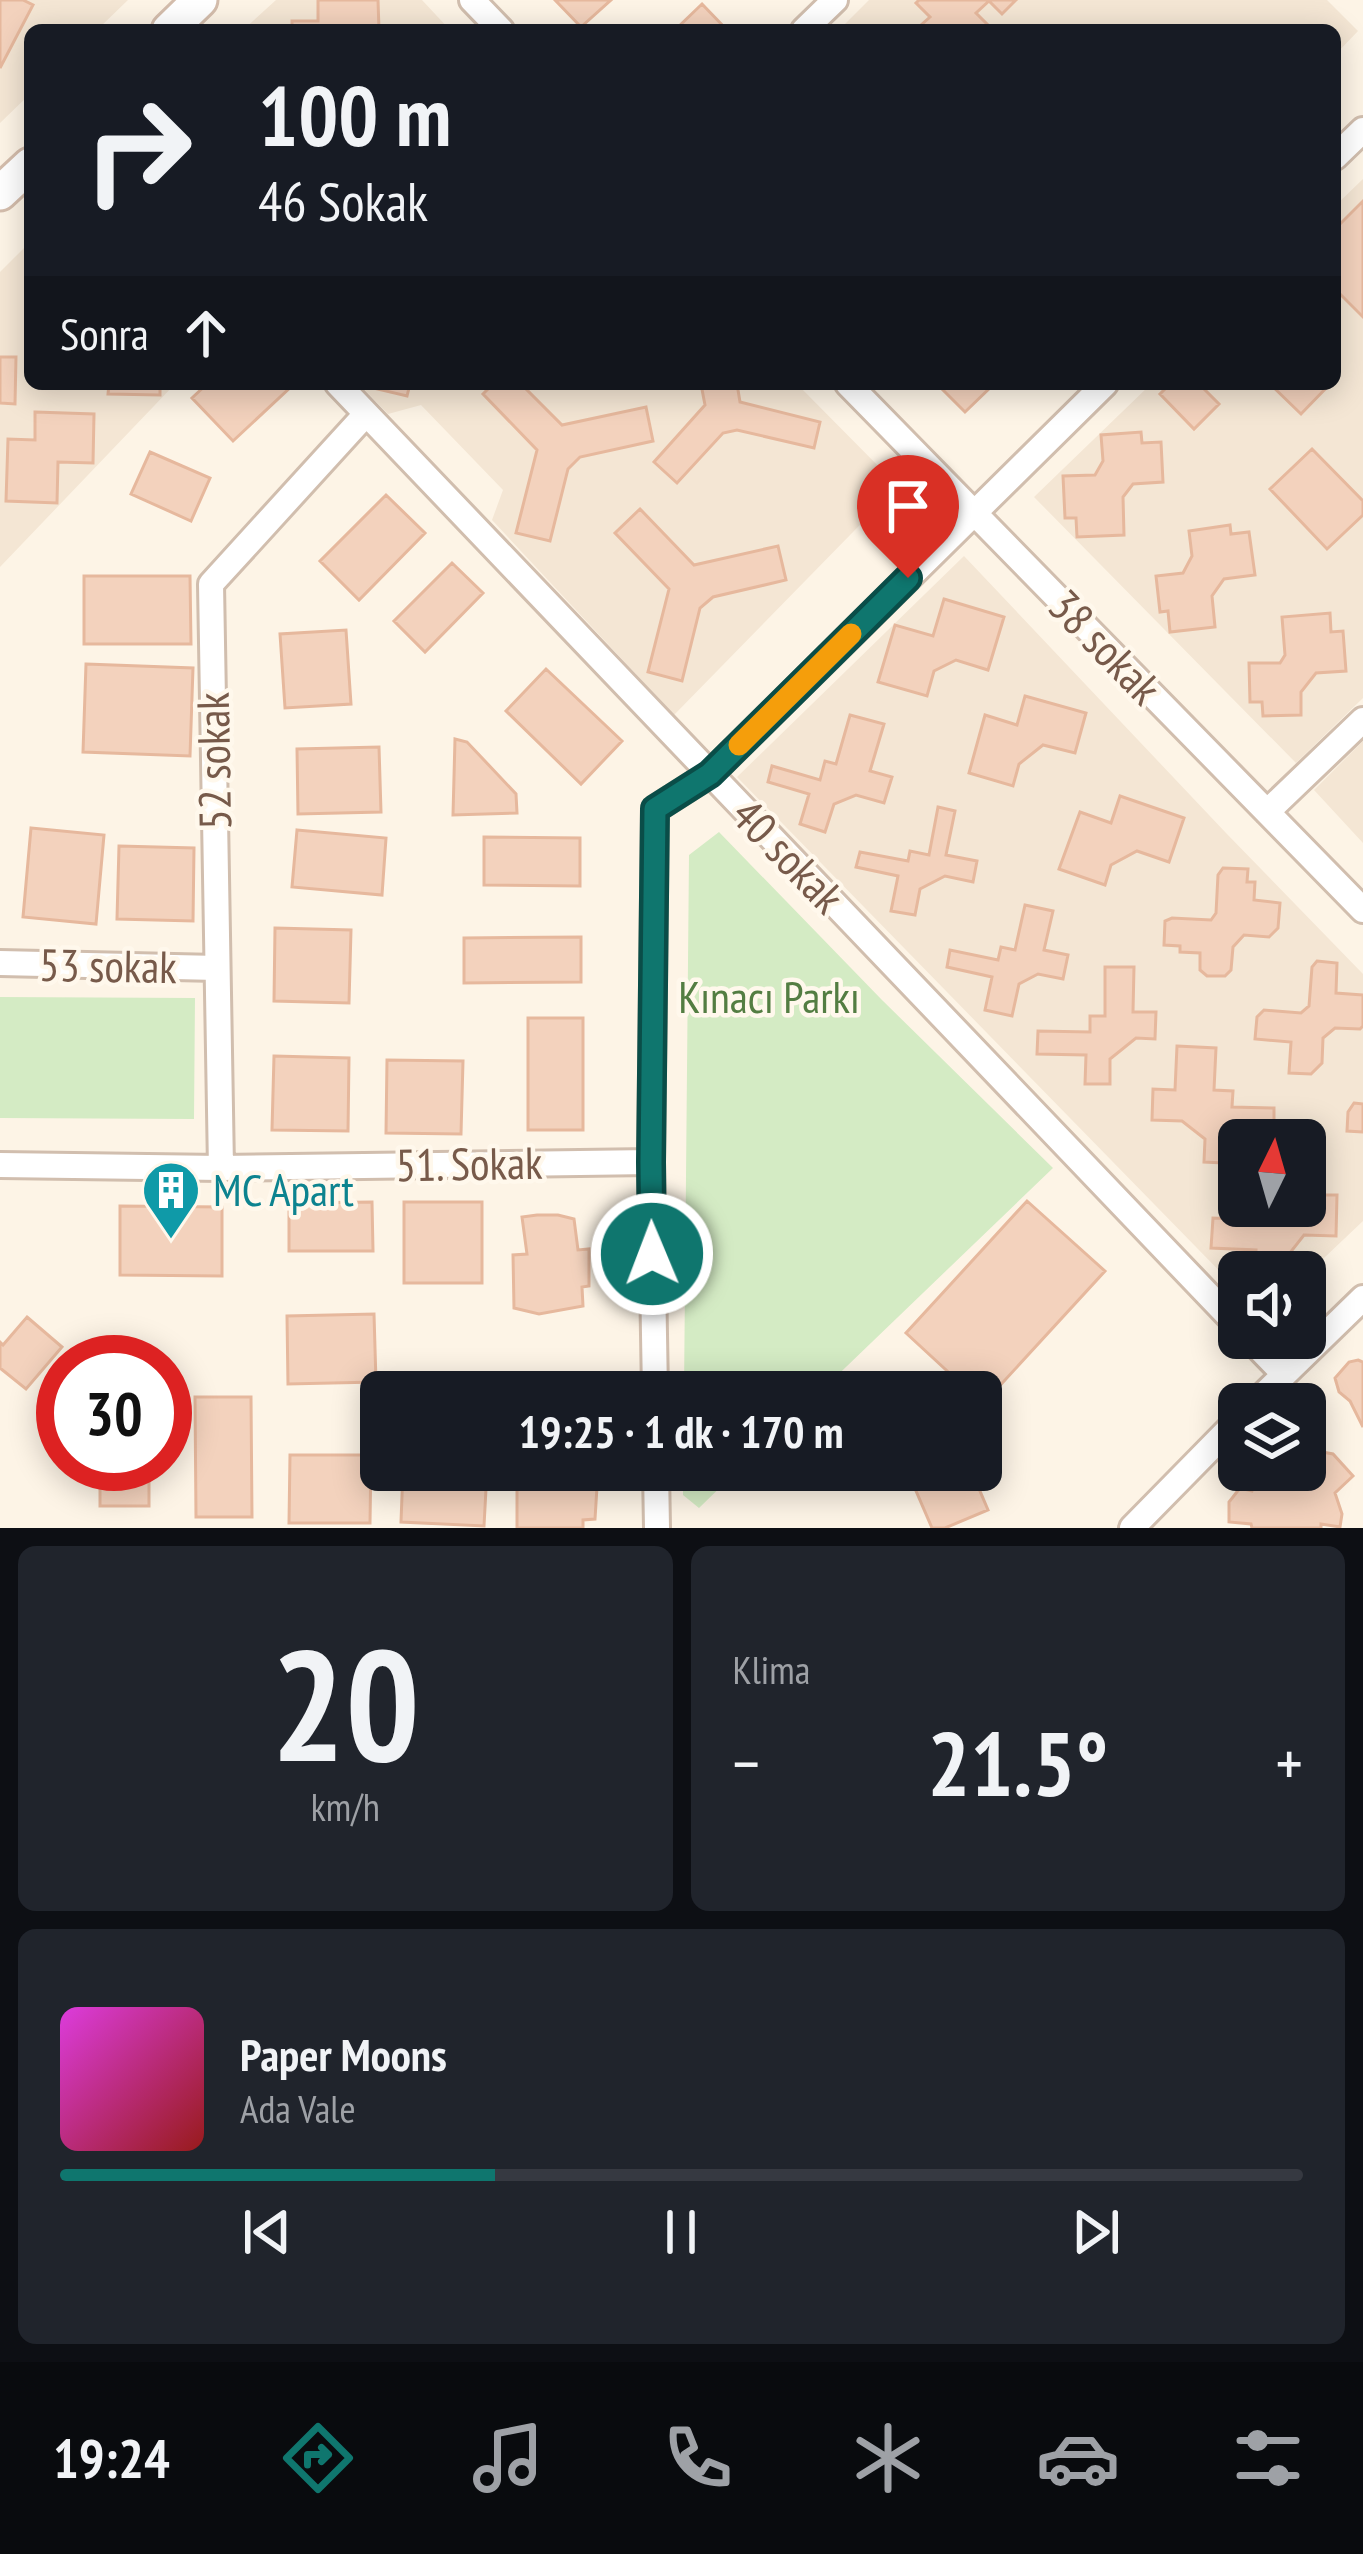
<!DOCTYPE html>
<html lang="tr">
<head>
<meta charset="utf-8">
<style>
	body { margin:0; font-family:"PT Sans Narrow",sans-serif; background:#20242c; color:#f1f3f6; height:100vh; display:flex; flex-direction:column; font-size:45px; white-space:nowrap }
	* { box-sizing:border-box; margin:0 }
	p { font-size:39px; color:#9ea1a6 }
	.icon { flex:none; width:66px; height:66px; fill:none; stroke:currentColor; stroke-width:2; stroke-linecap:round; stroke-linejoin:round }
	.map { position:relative; height:1528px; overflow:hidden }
	.drawer { display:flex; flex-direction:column; gap:18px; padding:18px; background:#0d0f14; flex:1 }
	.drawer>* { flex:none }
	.top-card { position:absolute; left:24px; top:24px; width:1317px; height:366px; border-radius:18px; box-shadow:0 6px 30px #0003; background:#171b24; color:#f1f3f6; overflow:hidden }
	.needle { width:78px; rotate:5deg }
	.controls { position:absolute; left:1218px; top:1119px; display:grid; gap:24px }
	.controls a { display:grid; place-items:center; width:108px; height:108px; border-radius:18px; background:#171b24; box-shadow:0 6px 30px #0003; font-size:60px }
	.speed { position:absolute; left:36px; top:1335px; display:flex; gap:24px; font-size:60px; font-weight:700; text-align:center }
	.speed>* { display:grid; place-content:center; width:156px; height:156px; border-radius:50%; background:#171b24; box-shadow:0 6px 30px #0003; line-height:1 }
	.speed .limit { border:18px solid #d22; background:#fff; color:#111 }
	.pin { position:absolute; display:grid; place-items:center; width:102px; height:102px; color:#fff; margin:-123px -51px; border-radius:50% 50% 50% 0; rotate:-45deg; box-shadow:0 0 12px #0007 }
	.pin .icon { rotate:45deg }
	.me { position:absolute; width:132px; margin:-66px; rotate:359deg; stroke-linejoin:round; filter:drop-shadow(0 0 9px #0008) }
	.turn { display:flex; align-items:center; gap:42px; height:252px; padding:0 36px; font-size:54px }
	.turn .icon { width:156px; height:156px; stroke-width:2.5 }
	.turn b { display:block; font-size:84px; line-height:102px }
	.then { display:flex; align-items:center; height:114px; padding:0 36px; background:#0003; gap:24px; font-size:45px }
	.big { font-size:90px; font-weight:600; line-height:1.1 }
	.drawer .widget { flex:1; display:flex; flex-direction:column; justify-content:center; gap:18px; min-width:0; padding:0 42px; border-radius:18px; background:#20242c }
	.drawer .dial { align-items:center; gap:0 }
	.dial b { font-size:156px; line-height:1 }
	.song { display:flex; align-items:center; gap:36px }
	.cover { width:144px; height:144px; border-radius:18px; background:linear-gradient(135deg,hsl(300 70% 55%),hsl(0 70% 35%)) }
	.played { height:12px; border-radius:6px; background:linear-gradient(90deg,#0f766e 35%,#363941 35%) }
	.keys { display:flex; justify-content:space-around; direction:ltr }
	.heat { display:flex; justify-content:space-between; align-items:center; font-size:66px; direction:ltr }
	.drawer .tiles { flex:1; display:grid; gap:18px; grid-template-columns:1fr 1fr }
	.widget:last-child { grid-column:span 2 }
	.trip { position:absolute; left:360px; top:1371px; width:642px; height:120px; border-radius:18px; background:#171b24; box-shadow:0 6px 30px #0003; font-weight:600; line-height:120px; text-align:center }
	.tabs { display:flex; height:192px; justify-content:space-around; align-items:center; background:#090b0e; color:#9ea1a6 }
	.tabs .icon { width:84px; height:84px }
	.tabs .on { color:#0f766e }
	.tabs b { font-size:54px; color:#f1f3f6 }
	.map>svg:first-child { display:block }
	.residential { fill:#f4e6d4; fill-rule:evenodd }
	.green { fill:#d4ebc4 }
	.building { fill:#f3d2bd; stroke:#e6b89d; stroke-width:3 }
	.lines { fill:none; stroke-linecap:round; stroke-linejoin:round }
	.street-casing { stroke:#d1beae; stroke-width:30 }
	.secondary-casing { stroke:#d4bdac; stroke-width:39 }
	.street { stroke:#fff; stroke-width:24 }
	.secondary { stroke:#fff; stroke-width:33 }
	.route-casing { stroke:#0a4d48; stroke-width:30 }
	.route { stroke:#0f766e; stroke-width:21 }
	.slow { stroke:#f59e0b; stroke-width:21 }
	.labels { text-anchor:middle; stroke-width:9; stroke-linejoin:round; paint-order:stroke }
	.street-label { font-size:45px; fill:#775a4a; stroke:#fff8ec }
	.park-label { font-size:45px; fill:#537d42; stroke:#fff8ec }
	.culture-label { font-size:45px; fill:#0d838f; stroke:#fff8ec; text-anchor:start }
</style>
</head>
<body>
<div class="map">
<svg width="1363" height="1528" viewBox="0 0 1363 1528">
	<rect width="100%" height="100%" fill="#fdf4e6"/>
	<path class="residential" d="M0,0H128L97,30H30V94L0,123Z
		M276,0H422L450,30H243Z
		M869,0H1327L1358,31L1335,55V30H839Z
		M1363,179V698L1296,763L1034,497L1151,384H1335V206Z
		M30,242V384H175L0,567V272Z
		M359,384H797L898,486L674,715L492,520L503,490L421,405L388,414Z
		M964,556L1226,833L1363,974V1221L1305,1276V1272H1239V1291L737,777ZM1239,1140H1305V1206H1239Z
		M1363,741V843L1314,790Z"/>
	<path class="green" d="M719,832L882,1000L1053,1168L820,1392H684L689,855Z
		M0,997L195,998L194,1119L0,1118Z
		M683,1470H738L699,1508L683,1495Z"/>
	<path class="building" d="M0,0H23L33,5L0,68Z
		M318,0H378L379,30H292V21H318Z
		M555,0H611L581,27Z
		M919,0H1016L1002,14L989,1L976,13L989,26L985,30H925L920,26L930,17L916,3Z
		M702,4L727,30H675Z
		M1363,201V317L1335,289V229Z
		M0,357H16L15,404L0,403Z
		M109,384H160V395L108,394Z
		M207,384H294L233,441L192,398Z
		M374,384H410L407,396L373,388Z
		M493,384H521L562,425L646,407L653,441L580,457L568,469L550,541L516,533L537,450L483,394Z
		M701,384H737L740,402L820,422L814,448L737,430L723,433L677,483L654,462L705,405Z
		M937,384H994L965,412Z
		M1170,384H1199L1219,404L1194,429L1160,394Z
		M1270,384H1330L1301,414Z
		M35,412L94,414L93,463L58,462L57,503L6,501L8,439L35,440Z
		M1141,432L1142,443L1161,442L1163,482L1133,484L1123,497L1124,535L1077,537L1076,518H1065L1063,476L1095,475L1103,461L1101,435Z
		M1312,449L1363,501V515L1327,549L1270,489Z
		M150,452L210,478L191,521L131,494Z
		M386,495L425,533L359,600L320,561Z
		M640,509L694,565L778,546L786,580L713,597L700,608L682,681L648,672L669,589L615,533Z
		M1230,525L1231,534L1249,532L1255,575L1224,579L1212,596L1215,627L1170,632L1168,611L1160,612L1156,576L1183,573L1192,556L1189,531Z
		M452,563L483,593L425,652L394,621Z
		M84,576H190L191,644H84Z
		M944,599L1004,617L988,670L956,660L934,671L927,696L878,682L895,625L933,636Z
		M1330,613L1331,632L1343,631L1346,671L1316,673L1301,692V715L1263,716L1262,702H1250L1249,663H1280L1285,655L1282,617Z
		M346,630L351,704L285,708L280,634Z
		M86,664L193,668L190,756L83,752Z
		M546,669L622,741L581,784L506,711Z
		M1025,696L1086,713L1075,753L1043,745L1019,764L1013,786L969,773L985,715L1017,725Z
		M850,715L884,724L870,771L892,777L884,803L856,795L834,804L825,832L800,824L809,794L768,782L772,766L820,780L825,761L836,764Z
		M455,739L467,742L516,794L517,813L453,815Z
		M379,747L381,812L298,814L297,749Z
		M1120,796L1184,818L1169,862L1137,851L1111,865L1105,885L1059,869L1080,812L1111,823Z
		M938,807L955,811L946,855L977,861L973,882L945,876L920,889L915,915L891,911L898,876L856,867L860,852L908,861L910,851L929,855Z
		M31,828L104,835L96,924L23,917Z
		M297,830L386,838L382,895L292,887Z
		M484,837L580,838V886L484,885Z
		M119,846L194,848L193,921L117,919Z
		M1223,868L1248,869L1247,882H1255L1254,900L1280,903L1278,928L1269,937L1244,935L1233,947L1231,970L1225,976H1207L1200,970V953L1180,952V946L1164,945L1165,921L1172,918L1211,920L1216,913L1218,875Z
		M1025,905L1053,911L1044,950L1068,955L1063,979L1038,974L1019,984L1012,1016L985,1010L992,977L947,967L950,950L998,960L1001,947L1015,950Z
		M275,928L351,930L349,1003L274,1001Z
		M581,937V982L464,983V938Z
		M1317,961L1337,963L1336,993L1363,995V1026L1360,1029L1335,1028L1323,1038L1322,1063L1311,1074L1289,1073L1291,1042L1255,1039L1257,1017L1264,1010L1301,1013L1309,1006L1312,967Z
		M1105,967H1134L1133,1012H1156L1155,1039L1136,1038L1110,1059V1084H1085L1086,1055L1037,1054L1038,1031L1090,1032V1016H1105Z
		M528,1018H583V1130H528Z
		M1177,1046L1216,1048L1214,1090L1233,1091L1232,1107L1274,1108V1136L1224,1134L1223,1163L1204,1162L1205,1139L1182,1121L1152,1120L1153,1089L1175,1090Z
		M274,1056L349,1058L348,1131L272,1130Z
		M387,1060L463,1061L461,1134L386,1133Z
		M1354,1103L1363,1104V1132L1347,1131L1348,1112Z
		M1305,1154L1320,1155L1318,1195H1337L1336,1236L1304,1235L1289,1254L1288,1272H1255L1256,1250L1211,1248L1213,1218L1261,1220V1206H1305Z
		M1027,1201L1105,1271L983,1404L981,1392H970L906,1333Z
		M372,1202L373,1251H289V1203Z
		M404,1202H482V1283H404Z
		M120,1206L222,1207V1276L120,1275Z
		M537,1215H558L574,1219L578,1250L589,1249V1286L582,1287L583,1306L539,1314L514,1308L513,1255L527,1254L522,1217Z
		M374,1314L376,1382L288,1384L287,1316Z
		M27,1317L62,1347L26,1389L0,1368V1342L3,1345Z
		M1358,1360L1363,1362V1427L1350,1401L1339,1392L1335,1378L1349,1362Z
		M195,1397H251L252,1517H196Z
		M1317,1451L1333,1454L1353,1476L1335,1493L1342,1514L1340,1527L1321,1524V1528H1252L1251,1524L1229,1522V1502L1240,1488L1252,1491L1259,1475H1273L1285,1486L1295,1482L1298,1470H1305V1461Z
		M290,1455H371L370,1523H289Z
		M100,1464H149V1506H100Z
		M403,1470H487L484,1526L401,1522Z
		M525,1470H583L581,1486L597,1487L595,1519L583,1520V1528H517V1486L527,1484Z
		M907,1470H971L988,1510L945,1528H932Z"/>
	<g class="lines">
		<defs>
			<path id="street" d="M472,0L501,30
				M804,30L835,0
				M1335,157L1363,130
				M338,384L1239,1327
				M848,384L1363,910
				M1267,812L1363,720
				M0,963L217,968
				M0,1165L221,1168L651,1162
				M221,1168L211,584L366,414
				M1249,1338L1284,1374
				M655,1392L651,1162L655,809L710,774L1105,384
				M1254,1404L1363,1298
				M656,1470L657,1528
				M1132,1528L1239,1419"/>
			<path id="secondary" d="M169,30L200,0
				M0,193L30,165"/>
		</defs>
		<use href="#street" class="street-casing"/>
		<use href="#secondary" class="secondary-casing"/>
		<use href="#street" class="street"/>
		<use href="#secondary" class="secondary"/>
	</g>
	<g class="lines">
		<defs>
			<path id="route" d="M652,1254L651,1162L655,809L710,774L908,578"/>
		</defs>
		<use href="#route" class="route-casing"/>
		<use href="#route" class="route"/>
		<path class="slow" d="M739,745L851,634"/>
	</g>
	<defs>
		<symbol id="building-pin" viewBox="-11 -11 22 30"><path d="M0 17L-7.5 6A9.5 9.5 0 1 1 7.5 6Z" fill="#0f9aa8" stroke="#fff8ec"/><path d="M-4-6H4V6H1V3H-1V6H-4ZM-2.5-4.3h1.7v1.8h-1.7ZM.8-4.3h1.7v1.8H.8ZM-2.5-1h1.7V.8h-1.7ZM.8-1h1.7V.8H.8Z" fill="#fff"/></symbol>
	</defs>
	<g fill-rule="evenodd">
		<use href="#building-pin" x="138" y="1157" width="66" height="90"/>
	</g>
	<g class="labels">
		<g class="street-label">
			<text transform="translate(1105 647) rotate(46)" y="16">38 sokak</text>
			<text transform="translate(214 761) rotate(-91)" y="16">52 sokak</text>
			<text transform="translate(788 856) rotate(46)" y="16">40 sokak</text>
			<text transform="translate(108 966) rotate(1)" y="16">53 sokak</text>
			<text transform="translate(469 1164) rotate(-1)" y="16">51. Sokak</text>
		</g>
		<g class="park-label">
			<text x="769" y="1013">Kınacı Parkı</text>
		</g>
		<g class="culture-label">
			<text x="213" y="1206">MC Apart</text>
		</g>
	</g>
</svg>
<div class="controls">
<a><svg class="needle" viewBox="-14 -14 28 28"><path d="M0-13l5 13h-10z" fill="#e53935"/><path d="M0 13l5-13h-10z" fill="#9ea1a6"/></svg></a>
<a><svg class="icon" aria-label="sound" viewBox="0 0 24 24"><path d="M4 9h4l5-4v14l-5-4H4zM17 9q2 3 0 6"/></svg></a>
<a><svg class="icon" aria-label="layers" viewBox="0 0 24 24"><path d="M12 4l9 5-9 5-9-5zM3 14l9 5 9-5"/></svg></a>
</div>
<div class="speed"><div class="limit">30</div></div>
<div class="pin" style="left:908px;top:578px;background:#d93025"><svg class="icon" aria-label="arrive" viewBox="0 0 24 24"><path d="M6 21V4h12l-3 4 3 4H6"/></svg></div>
<svg class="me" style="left:652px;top:1254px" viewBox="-20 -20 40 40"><circle r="17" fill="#0f766e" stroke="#fff" stroke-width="3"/><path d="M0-11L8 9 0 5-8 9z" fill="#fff"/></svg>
<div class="trip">19:25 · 1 dk · 170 m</div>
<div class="top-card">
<div class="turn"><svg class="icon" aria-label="right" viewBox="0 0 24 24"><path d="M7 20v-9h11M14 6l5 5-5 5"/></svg><div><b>100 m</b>46 Sokak</div></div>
<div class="then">Sonra<svg class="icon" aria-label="ahead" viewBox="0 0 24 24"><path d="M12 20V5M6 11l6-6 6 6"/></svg></div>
</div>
</div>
<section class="drawer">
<div class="tiles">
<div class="widget dial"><b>20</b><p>km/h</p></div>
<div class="widget"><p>Klima</p>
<div class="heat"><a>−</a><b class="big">21.5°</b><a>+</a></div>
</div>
<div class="widget">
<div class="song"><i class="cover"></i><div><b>Paper Moons</b><p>Ada Vale</p></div></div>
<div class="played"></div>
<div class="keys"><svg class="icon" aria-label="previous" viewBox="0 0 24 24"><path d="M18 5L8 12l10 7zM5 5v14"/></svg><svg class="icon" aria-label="pause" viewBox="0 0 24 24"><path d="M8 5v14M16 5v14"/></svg><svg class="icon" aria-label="next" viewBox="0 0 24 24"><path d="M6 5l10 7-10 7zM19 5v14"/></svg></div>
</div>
</div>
</section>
<nav class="tabs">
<b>19:24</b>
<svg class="icon on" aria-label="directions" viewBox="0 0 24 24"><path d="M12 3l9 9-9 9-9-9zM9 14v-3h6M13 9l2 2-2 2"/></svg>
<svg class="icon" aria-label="music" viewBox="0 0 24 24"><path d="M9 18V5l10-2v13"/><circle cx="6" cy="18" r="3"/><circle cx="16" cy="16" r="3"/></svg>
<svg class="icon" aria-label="phone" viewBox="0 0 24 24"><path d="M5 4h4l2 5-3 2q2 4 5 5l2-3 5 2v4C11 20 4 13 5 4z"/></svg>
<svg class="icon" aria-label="climate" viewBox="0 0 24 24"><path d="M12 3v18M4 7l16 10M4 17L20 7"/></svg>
<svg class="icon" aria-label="car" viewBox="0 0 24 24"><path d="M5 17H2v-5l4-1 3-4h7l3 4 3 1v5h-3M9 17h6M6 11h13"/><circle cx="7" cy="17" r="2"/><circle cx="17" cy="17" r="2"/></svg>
<svg class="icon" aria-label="filters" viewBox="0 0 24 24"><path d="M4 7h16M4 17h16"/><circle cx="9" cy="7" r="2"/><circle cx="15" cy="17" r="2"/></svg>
</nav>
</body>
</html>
